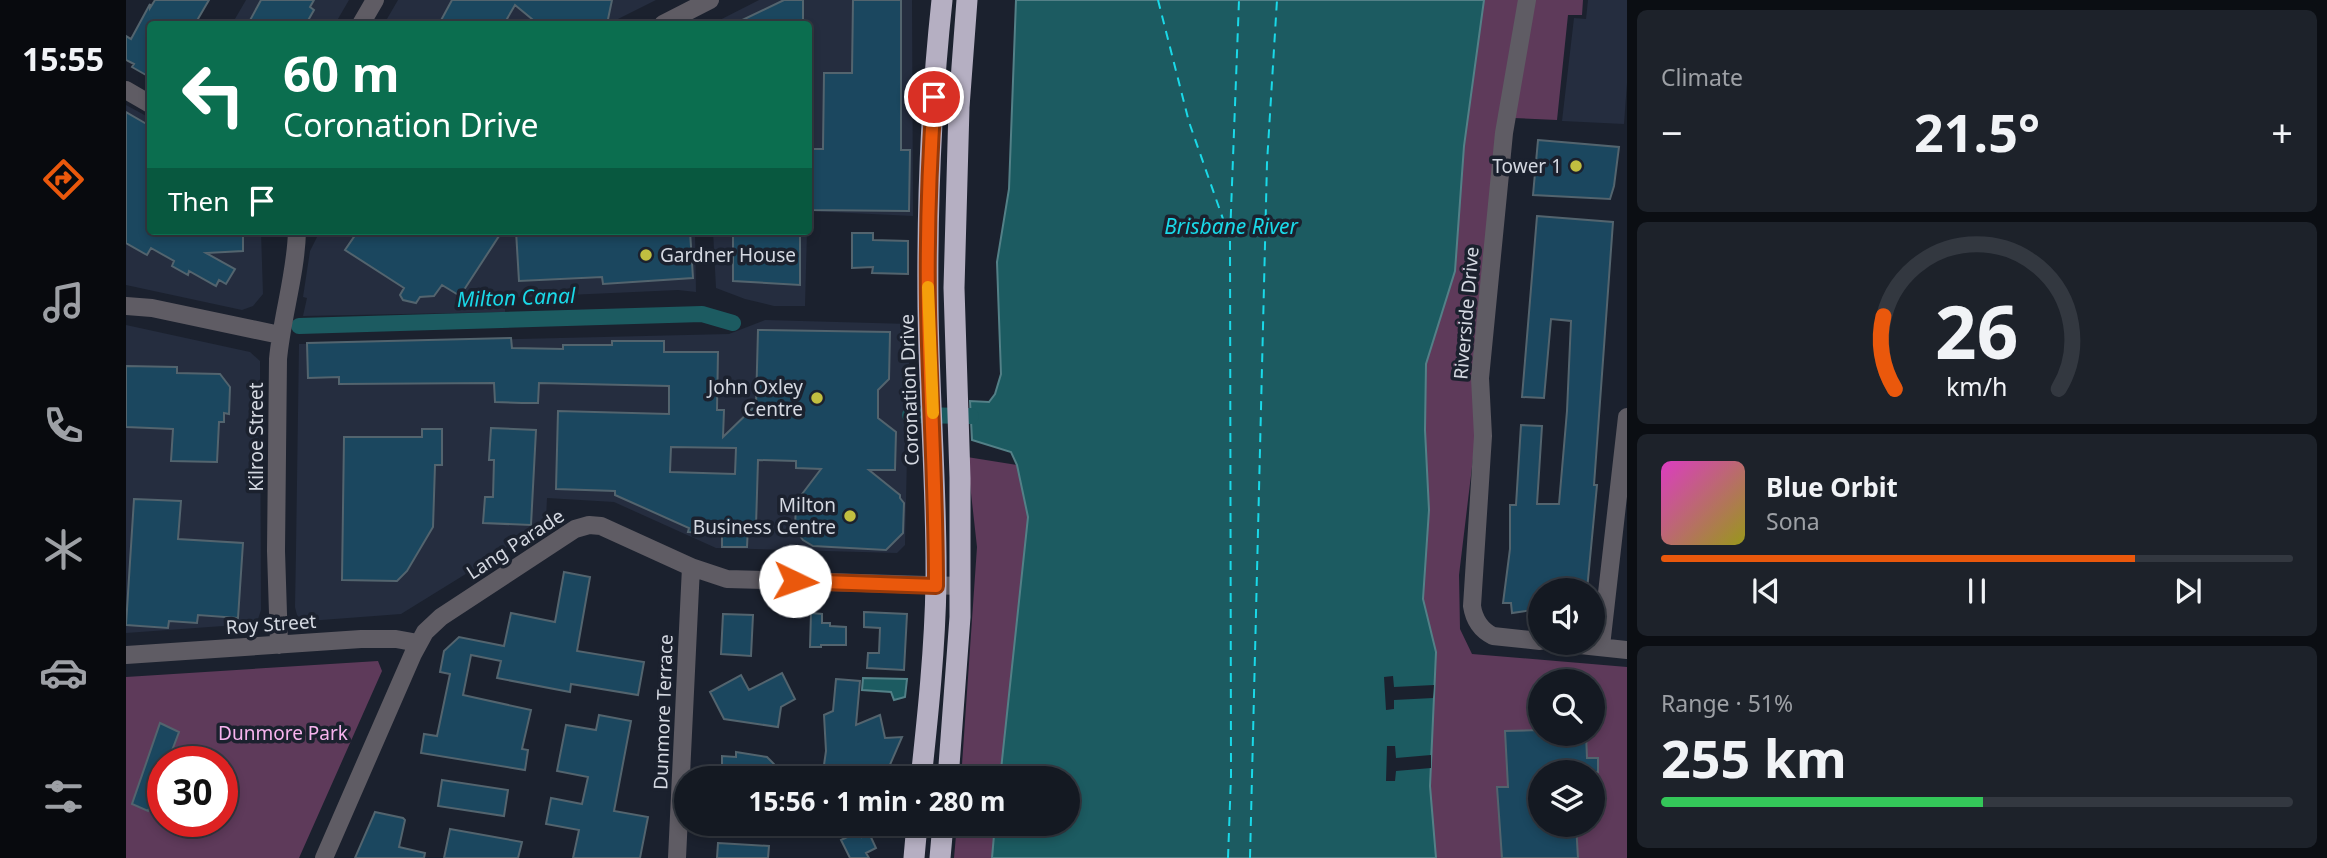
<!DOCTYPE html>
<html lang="en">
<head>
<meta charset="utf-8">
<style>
	body { margin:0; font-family:"Noto Sans",sans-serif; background:#1d222a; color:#f1f3f6; height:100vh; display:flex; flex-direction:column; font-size:26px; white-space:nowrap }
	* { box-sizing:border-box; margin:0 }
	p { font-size:23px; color:#9da0a5 }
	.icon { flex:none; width:38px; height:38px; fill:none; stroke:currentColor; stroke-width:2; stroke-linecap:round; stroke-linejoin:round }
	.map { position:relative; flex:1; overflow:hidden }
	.sheet { display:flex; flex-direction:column; gap:10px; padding:10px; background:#0b0e13; width:700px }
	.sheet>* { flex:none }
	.guide { position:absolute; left:21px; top:21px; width:665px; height:214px; border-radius:7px; box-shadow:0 4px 10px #0003,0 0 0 2px #333840; background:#0b6e4f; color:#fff; overflow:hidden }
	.fabs { position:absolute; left:1402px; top:578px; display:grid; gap:14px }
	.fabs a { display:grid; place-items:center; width:77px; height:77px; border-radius:50%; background:#141922; box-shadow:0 4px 10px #0003,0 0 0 2px #333840; font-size:35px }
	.speed { position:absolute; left:21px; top:746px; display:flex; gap:14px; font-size:35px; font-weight:700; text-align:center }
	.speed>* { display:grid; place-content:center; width:91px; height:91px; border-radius:50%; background:#141922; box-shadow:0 4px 10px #0003,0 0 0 2px #333840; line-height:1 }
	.speed .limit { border:10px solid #d22; background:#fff; color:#111 }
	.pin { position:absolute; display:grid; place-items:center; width:60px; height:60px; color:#fff; margin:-30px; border:4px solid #fff; border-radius:50%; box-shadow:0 2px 7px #0007 }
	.me { position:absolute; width:77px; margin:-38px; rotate:93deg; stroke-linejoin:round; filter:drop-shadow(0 0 5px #0008) }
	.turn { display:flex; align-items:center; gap:24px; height:147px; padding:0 21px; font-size:32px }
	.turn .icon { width:91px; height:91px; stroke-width:2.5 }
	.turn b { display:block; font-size:49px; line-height:60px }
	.then { display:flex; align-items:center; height:66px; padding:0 21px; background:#0003; gap:14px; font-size:26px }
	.big { font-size:52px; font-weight:700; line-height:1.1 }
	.sheet .tile { flex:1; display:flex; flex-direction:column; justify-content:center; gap:10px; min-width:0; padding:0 24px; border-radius:10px; background:#1d222a }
	.sheet .dial { align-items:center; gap:0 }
	.dial svg { height:182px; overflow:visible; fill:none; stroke:#333840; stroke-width:7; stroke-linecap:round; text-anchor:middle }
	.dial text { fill:#f1f3f6; stroke:none }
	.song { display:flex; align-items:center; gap:21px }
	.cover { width:84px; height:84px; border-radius:10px; background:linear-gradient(135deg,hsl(310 70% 55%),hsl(60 70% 35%)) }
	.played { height:7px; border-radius:4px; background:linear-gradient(90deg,#ea580c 75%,#333840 75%) }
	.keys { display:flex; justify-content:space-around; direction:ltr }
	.heat { display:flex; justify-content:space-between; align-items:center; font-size:38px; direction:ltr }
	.charge { height:10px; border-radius:5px; background:linear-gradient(90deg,#34c759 51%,#333840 0) }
	.trip { position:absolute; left:548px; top:766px; width:406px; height:70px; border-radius:35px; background:#141922; box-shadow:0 4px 10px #0003,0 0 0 2px #333840; font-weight:700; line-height:70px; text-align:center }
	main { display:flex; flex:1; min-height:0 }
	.menu { display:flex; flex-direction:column; width:126px; justify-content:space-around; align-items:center; background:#080a0e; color:#9da0a5 }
	.menu .icon { width:49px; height:49px }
	.menu .on { color:#ea580c }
	.menu b { font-size:32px; color:#f1f3f6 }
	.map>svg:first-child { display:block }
	.built { fill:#252d3f }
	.green { fill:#5e3a5a; fill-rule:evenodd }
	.water { fill:#1c5b61; stroke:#538087; stroke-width:2 }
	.pier { fill:#1b212e }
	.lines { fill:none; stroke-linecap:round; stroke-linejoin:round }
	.canal { stroke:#1c5b61; stroke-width:16 }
	.ferry { stroke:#1ad9e8; stroke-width:2; stroke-dasharray:9 7; stroke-linecap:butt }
	.building { fill:#1b475f; stroke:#53646e; stroke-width:2; fill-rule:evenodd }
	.street { stroke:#5f5c64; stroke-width:18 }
	.highway { stroke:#b5afc2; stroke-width:21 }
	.route-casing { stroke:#983908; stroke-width:18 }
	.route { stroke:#ea580c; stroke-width:12 }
	.slow { stroke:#f59e0b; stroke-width:12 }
	.poi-dot { fill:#c1be40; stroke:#1b212e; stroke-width:2.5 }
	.labels { text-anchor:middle; stroke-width:7; stroke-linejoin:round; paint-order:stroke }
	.poi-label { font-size:19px; fill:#d4d8e1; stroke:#1b212e; text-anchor:end }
	.street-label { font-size:19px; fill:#d4d8e1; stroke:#1b212e }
	.park-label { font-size:19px; fill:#f7b4ee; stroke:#1b212e }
	.water-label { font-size:21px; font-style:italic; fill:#1ad9e8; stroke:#1b212e }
</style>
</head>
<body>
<main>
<nav class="menu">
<b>15:55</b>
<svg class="icon on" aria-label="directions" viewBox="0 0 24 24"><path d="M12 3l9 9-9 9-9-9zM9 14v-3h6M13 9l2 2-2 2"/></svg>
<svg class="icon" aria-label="music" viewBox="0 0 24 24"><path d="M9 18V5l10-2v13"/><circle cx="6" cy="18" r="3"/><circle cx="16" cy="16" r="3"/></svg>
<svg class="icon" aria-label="phone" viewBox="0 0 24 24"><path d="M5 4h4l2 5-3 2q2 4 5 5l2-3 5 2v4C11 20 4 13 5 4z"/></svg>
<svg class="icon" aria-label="climate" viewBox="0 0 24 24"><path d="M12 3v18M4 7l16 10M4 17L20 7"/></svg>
<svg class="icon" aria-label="car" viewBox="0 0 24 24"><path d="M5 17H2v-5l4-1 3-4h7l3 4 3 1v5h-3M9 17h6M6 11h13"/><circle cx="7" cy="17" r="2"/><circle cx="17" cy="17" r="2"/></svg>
<svg class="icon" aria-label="filters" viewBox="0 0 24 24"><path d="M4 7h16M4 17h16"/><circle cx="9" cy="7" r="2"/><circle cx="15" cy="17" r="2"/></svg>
</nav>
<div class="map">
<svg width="1501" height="858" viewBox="0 0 1501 858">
	<rect width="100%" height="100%" fill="#1b212e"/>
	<path class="built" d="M120,0H223L209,24H106Z
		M272,0H530L488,21L491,24H258Z
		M633,0H786L787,216L683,211L682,24H586Z
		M1462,0H1501V83L1498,124L1436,121L1448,18L1460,19Z
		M0,105L24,118V231H135L137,294L127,306L116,310L0,285Z
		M194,231H569L570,292L552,290L379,298V312L177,316L181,298L177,297L184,251Z
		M587,231H681L679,306H648L619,299L590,288Z
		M639,320L784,324L779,545L771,553L590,548L488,502L421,498L420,520L364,559L275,614L182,621L176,620L171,615L169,607L170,550L173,344L603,334Z
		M0,325L124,352L134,361L135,610L132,619L125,624L0,633Z"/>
	<path class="green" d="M1358,0H1457L1456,15H1442L1431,120L1388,118L1333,575L1334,629L1346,654L1501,667V858H1310L1304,786L1310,652L1297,599L1303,510L1299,430L1300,364L1329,271L1338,146ZM1414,681H1466V733H1414ZM1414,772H1466V824H1414Z
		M841,457L891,465L902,517L874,779H835L851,547Z
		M252,661L256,671L173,858H0V677ZM37,761H96V821H37Z
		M831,824H869L866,858H828Z"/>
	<path class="water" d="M890,0H1358L1338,146L1329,271L1300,364L1299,430L1303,510L1297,599L1310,652L1304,786L1310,858H866L869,824H942V779H874L902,517L891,465L885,452L846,440L844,401L863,402L869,394L875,374L871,262L883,189Z
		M737,678L781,679L779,697L768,700L765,692L736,690Z"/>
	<path class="pier" d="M1267,676L1268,687L1308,685L1307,698L1268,700V709L1260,710L1258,677Z
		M1261,746H1269L1270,758L1305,755V768L1270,771L1269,781H1260Z"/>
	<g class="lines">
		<path class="canal" d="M173,326L576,314L607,323
			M784,415L845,416"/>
		<path class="ferry" d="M1032,0L1063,122L1103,236
			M1102,858L1105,776L1104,237L1113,0
			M1124,858L1141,163L1151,0"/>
	</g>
	<path class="building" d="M29,0H83L69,24H24V68L20,75L6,67L8,64L0,60V36L5,39L24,4V8Z
		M135,0H188L184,7L188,10L180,24H122Z
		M326,0H486L481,24H412L389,5L378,24H313Z
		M658,0H677V24H608Z
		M727,0H775V150H784L783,211L682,210V149H697L698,73H726Z
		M0,112L24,126V231H117V251L80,253L109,269L100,284L93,280L90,286L63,271L62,275L46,266L48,261L25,248L21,255L0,243Z
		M1412,140L1493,147L1488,186L1484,199L1407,195Z
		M1411,216L1487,222L1468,485H1471L1461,590H1414V609L1386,613L1385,603H1377L1384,549V505H1390L1395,425L1416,426L1411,504H1433L1441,411L1445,321L1425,319L1418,398L1396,397Z
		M232,231H364L373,236L334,296L316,285L308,296L294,297L290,303L277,300L274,295L278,288L219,250Z
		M390,231H564L567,278L477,284L476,277L393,281Z
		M607,231H674V285L607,281Z
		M726,233H747V240L782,241V274L746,273L747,267L726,268Z
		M632,330L764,332L763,379L752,390V418L770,432L769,470H743L774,495V498L778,503L777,533L760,550L687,546L677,540L669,529L670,502L695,469L670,468V461L632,460L630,526H622L621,547H596V533L562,532L563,528L489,495V491L430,489L432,411L543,414V386L413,383L412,403H396L369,402L368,383L213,384V377L182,378L181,343L385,338L386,348L437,349V345H486V341H538V352H592L591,410H598L597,437L630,405ZM545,447L610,448L609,474L544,472Z
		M0,366L51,367V373L94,374L104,387L103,414L98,413V422H93L91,462L45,461L47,429L0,427Z
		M365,428L410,430L405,525L357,523L359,497H367L368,460H363Z
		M296,429H316V465H309L307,527L281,571L271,581L216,580L218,437H296Z
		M8,499L55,501L52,539L117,543L112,618L72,615L71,623L43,621L42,628L0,625Z
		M438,572L464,577L451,651L518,662L512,695L445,684L444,692L371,678L375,661L345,655L337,695L405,710L396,749L402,750L399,770L295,753L298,734L311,736L324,674L314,672L318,651L333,637L378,646L385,613L429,622Z
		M738,612L781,614L778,670L741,668L742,653H753L754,628L738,627Z
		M685,613L696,614V623H704V626L720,627V645H695V647H684Z
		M597,614L627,615L625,656L595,654Z
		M656,673L669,699L655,707L652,727L598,719L584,692L615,675L623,690Z
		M710,679L734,681L730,725L754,715L759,738L776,737L763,767H757L754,779H696L700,751L698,715L707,711Z
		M473,715L505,721L488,811L522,817L514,858H447L453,830L420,824L425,798L456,804L462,777L431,771L440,725L470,730Z
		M34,723L53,732L42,761H37V773L22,811L6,804Z
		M1414,730V733H1460L1461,758H1472V772H1414V824H1450L1452,858H1376L1371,787H1382L1379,731Z
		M610,752L641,757L648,764L656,779H588L596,764V756L610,757Z
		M316,780L382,790L378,816L312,806Z
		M249,812L277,818L279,820L273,847L299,853L298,858H229Z
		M324,829L396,842L392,858H318Z
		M734,831L736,837L743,833L750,848L740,853L743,858H724L715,840Z
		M592,843L643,846L642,858H591Z"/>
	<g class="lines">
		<path class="street" d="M1401,0L1378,133L1354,378L1357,436L1346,606C1348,619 1355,630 1367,636L1414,641
			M235,24L249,0
			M537,24L584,0
			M0,90L24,104
			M0,306L26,308L154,335
			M1426,642L1501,650
			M153,645L150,551L152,359C156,316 170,274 171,231
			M1475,646L1501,417
			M0,655L235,639H270L292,643
			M198,858L287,654L299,632L315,617L449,529L463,525L475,526L565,567L601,579L834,586
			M551,858L565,567"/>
		<path class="highway" d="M795,779C802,714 809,648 810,583C811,491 803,399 802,307C801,205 805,102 816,0
			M822,779L834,617V478L828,288L833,107L841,0
			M788,858L791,824
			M814,858L817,824"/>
	</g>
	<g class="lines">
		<defs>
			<path id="route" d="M669,581L810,586C810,493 804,401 802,309C801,239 803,167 808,97"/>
		</defs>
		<use href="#route" class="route-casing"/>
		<use href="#route" class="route"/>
		<path class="slow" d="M802,287L807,413"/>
	</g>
	<g class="poi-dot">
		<circle cx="1450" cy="166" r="7"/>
		<circle cx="520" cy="255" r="7"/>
		<circle cx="691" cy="398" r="7"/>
		<circle cx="724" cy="516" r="7"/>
	</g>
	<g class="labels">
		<g class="poi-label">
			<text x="1436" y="173">Tower 1</text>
			<text x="534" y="262" text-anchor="start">Gardner House</text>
			<text x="677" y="394">John Oxley<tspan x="677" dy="22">Centre</tspan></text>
			<text x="710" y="512">Milton<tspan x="710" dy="22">Business Centre</tspan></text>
		</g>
		<g class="street-label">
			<text transform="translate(1340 313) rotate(-85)" y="7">Riverside Drive</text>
			<text transform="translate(783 390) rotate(-92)" y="7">Coronation Drive</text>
			<text transform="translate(130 437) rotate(-90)" y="7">Kilroe Street</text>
			<text transform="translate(389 544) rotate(-33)" y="7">Lang Parade</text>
			<text transform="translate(145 624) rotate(-4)" y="7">Roy Street</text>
			<text transform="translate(537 712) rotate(-88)" y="7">Dunmore Terrace</text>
		</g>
		<g class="park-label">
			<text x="157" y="740">Dunmore Park</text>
		</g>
		<g class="water-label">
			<text x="1105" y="234">Brisbane River</text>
			<text transform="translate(390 298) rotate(-2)" y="7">Milton Canal</text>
		</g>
	</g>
</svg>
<div class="fabs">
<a><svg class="icon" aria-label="sound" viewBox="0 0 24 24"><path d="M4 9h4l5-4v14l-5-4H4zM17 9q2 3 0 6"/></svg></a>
<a><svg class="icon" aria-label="search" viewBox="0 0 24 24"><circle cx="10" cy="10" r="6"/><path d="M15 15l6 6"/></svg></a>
<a><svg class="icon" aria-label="layers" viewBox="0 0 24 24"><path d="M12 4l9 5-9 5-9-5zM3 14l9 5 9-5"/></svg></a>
</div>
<div class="speed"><div class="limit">30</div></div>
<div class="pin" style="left:808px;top:97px;background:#d93025"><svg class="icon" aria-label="arrive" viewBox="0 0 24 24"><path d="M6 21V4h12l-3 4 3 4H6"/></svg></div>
<svg class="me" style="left:669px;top:581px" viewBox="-20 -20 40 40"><circle r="19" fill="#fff"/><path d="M0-13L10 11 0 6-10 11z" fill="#ea580c"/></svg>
<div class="trip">15:56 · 1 min · 280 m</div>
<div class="guide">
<div class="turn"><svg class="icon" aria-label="left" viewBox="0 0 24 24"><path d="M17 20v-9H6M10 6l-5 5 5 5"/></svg><div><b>60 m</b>Coronation Drive</div></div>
<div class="then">Then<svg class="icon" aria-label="arrive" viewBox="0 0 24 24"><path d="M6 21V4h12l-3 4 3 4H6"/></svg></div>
</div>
</div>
<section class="sheet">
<div class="tile"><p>Climate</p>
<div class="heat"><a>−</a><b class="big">21.5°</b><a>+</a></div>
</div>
<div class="tile dial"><svg viewBox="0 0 100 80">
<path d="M14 69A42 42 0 1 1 86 69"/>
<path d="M14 69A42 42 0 0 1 9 37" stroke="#ea580c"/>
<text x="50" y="56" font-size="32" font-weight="700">26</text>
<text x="50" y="72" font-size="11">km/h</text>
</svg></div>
<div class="tile">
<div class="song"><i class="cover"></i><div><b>Blue Orbit</b><p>Sona</p></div></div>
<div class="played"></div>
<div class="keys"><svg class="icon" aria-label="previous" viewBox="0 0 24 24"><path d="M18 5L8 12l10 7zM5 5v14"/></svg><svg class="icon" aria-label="pause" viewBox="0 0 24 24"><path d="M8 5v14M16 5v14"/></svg><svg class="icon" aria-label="next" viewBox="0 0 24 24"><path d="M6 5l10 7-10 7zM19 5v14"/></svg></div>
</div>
<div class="tile"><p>Range · 51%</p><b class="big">255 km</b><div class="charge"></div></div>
</section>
</main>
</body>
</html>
